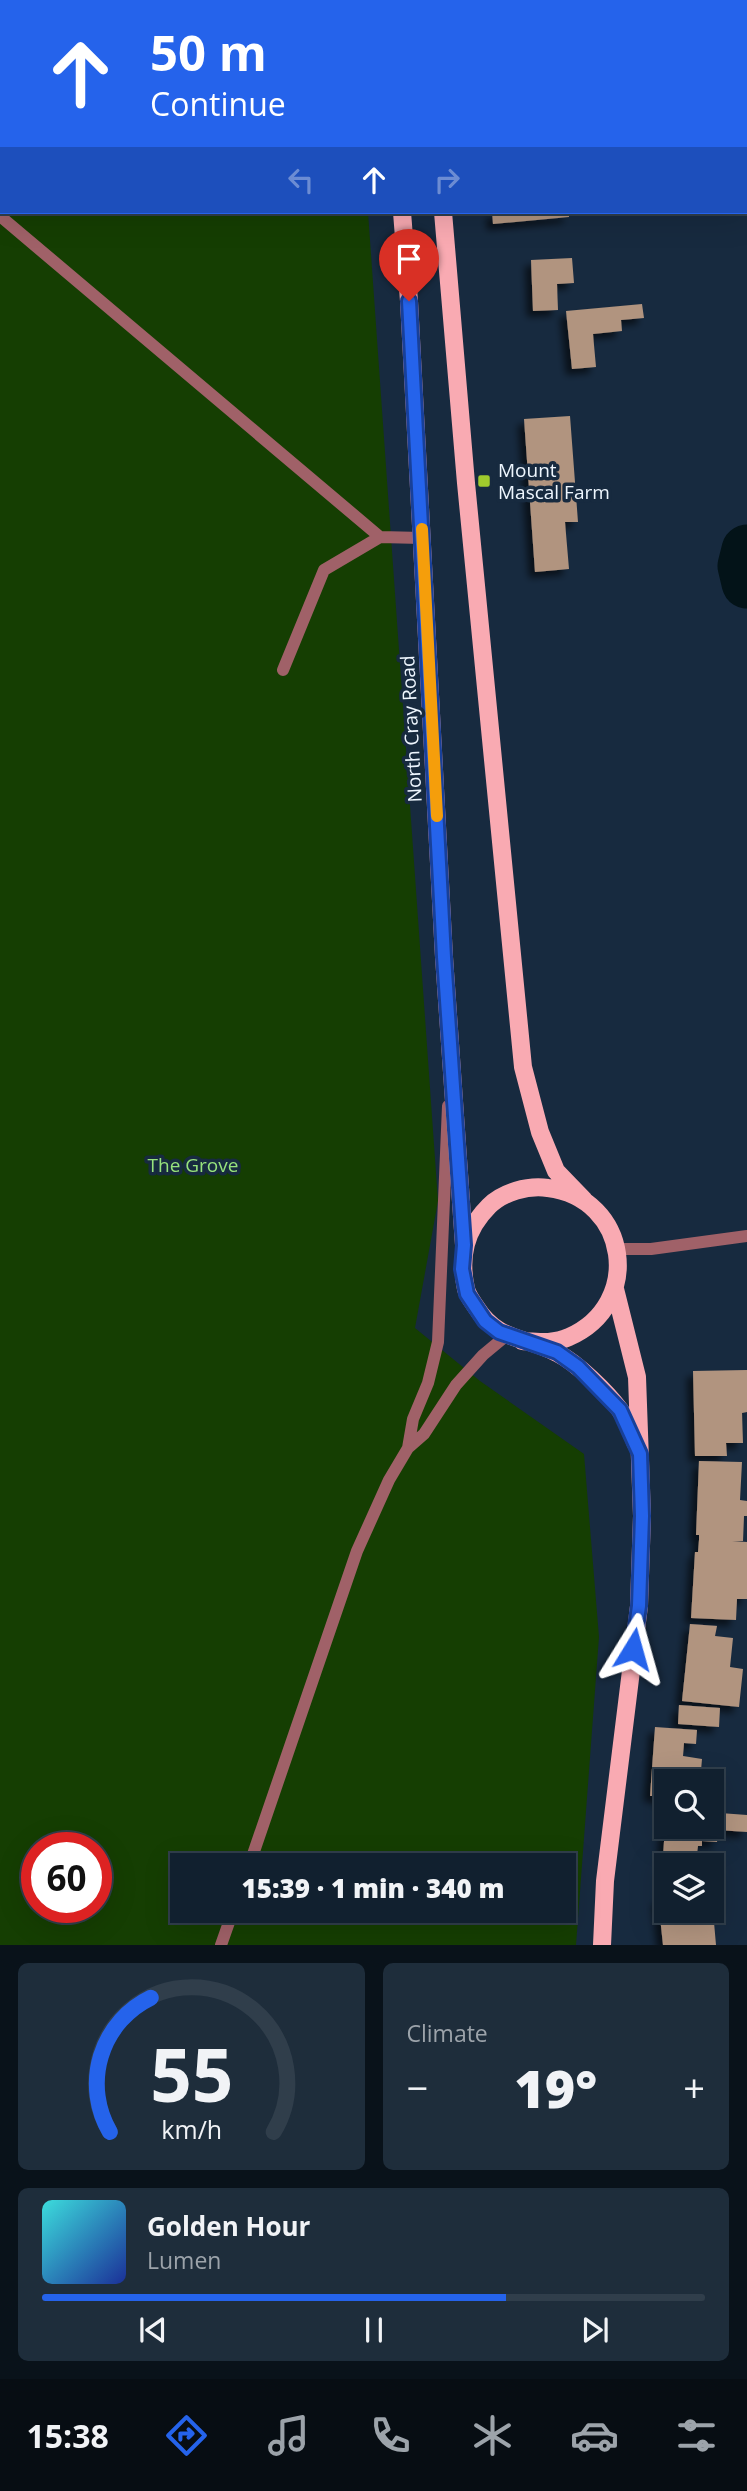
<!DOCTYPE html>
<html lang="en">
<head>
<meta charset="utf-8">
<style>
	body { margin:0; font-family:"Open Sans",sans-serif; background:#1e2d3b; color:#f1f3f6; height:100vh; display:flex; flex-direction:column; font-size:26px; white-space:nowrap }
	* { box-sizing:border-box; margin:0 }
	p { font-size:23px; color:#9ca3aa }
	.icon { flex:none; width:38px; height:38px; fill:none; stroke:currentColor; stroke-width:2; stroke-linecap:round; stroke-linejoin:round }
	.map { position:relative; height:1945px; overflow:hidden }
	.details { display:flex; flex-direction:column; gap:18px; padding:18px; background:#09121a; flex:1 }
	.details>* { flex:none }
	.guide { position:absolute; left:0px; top:0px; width:747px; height:214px; box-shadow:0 7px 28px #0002,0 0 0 2px #303e4b; background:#2563eb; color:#fff; overflow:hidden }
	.fabs { position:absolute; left:654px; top:1769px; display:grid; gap:14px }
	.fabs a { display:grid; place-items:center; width:70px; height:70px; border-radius:0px; background:#11202f; box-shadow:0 7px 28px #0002,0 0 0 2px #303e4b; font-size:35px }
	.speed { position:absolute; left:21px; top:1832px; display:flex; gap:14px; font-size:35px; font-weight:700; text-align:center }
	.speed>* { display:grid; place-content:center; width:91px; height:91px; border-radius:50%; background:#11202f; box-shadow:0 7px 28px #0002,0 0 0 2px #303e4b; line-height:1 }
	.speed .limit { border:10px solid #d22; background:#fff; color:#111 }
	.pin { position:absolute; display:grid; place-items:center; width:60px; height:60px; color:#fff; margin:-72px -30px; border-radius:50% 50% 50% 0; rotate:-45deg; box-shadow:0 0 7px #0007 }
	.pin .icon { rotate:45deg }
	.me { position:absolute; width:77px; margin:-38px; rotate:8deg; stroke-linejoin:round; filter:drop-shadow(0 0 5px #0008) }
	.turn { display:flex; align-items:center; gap:24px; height:147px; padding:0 35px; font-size:32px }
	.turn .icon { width:91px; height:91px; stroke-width:2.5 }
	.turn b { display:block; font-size:49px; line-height:60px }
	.lanes { display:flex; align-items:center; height:66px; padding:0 35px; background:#0003; justify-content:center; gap:35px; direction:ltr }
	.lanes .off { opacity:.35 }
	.big { font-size:52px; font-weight:800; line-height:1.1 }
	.details .tile { flex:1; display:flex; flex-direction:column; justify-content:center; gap:10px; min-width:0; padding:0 24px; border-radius:10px; background:#1e2d3b }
	.details .dial { align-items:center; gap:0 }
	.dial svg { height:182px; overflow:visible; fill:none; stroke:#303e4b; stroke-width:7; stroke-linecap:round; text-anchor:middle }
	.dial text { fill:#f1f3f6; stroke:none }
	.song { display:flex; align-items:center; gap:21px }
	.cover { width:84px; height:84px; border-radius:10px; background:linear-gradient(135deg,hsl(180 70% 55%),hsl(230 70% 35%)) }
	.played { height:7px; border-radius:4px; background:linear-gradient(90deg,#2563eb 70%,#303e4b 70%) }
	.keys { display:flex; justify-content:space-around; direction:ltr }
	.heat { display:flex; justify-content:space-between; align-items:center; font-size:38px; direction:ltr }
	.details .tiles { flex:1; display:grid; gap:18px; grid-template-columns:1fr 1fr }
	.tile:last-child { grid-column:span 2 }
	.trip { position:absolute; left:170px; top:1853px; width:406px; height:70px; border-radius:0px; background:#11202f; box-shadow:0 7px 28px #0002,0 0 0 2px #303e4b; font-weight:800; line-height:70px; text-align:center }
	.menu { display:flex; height:112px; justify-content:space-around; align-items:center; background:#070d13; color:#9ca3aa }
	.menu .icon { width:49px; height:49px }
	.menu .on { color:#2563eb }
	.menu b { font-size:32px; color:#f1f3f6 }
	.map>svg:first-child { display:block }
	.green { fill:#153e02; fill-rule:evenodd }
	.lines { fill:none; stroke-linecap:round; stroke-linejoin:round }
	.river { stroke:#031318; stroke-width:51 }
	.building { fill:#b1947f; filter:url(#shadow) }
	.lane { stroke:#a06168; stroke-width:12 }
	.primary { stroke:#f9aab2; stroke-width:18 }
	.route-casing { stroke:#184099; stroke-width:18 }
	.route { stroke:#2563eb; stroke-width:12 }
	.slow { stroke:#f59e0b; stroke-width:12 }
	.poi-dot { fill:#9fca2d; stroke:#172a3f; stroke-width:2.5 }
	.labels { text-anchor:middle; stroke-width:7; stroke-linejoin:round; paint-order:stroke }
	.poi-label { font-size:19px; fill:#eef6fe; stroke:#172a3f; text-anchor:start }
	.street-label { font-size:19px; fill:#eef6fe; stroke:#172a3f }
	.park-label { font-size:19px; fill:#97e27c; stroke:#172a3f }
</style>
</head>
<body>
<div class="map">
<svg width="747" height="1945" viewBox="0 0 747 1945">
	<defs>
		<filter id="shadow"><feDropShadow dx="-6" dy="6" stdDeviation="3.5" flood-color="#0009"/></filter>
	</defs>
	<rect width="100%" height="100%" fill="#172a3f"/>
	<path class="green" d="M0,0H353V2H2V212H368L438,1201L415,1328L480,1381L584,1454L599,1637L576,1945H0ZM37,1848H96V1908H37ZM182,1866H564V1911H182Z"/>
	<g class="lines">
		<path class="river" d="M747,550L743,566L747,583"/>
	</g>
	<path class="building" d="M492,212H569V217L493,224Z
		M572,258L574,283L557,284L558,310L533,311L531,260Z
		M642,304L644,318L621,320L622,331L593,334L596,367L572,369L566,311Z
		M570,416L578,522H565L569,569L535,572L524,419Z
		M747,1370V1412L742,1413L743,1443H726L727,1456H695L693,1371Z
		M699,1461L742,1462L740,1500L747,1501V1516H744L743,1541H732L747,1542V1599H737L736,1620L691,1618L695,1552H698L699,1540V1535H696Z
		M690,1624L717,1626L715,1636L733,1638L730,1667L743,1669L739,1707L682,1701Z
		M679,1705L720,1708L719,1727L678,1724Z
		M655,1727L697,1730L696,1744L684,1743L683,1756L702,1759L700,1782H667V1801H660V1796H650Z
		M720,1813L747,1815V1832L718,1830L717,1842L702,1841V1846H698L697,1854L685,1853L684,1857L663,1856L665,1827H712V1821H719Z
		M658,1898H667V1911H713L716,1945H663Z"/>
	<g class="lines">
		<path class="lane" d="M0,216L380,537L422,538
			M283,670L324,570L380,537
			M617,1249H651L747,1236
			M408,1448L413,1419L428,1383L438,1342L448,1106
			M249,1866L357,1551L389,1480L408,1448L424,1434L456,1385L483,1355L507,1335
			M221,1945L233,1911"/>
		<path class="primary" d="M386,0V2
			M427,0V2
			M402,212L409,301L444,957L464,1245
			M443,212L466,483L523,1067L540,1132L556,1171L584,1200
			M522,1341C538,1342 554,1344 569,1337C644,1304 629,1198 548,1188C528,1185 503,1192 489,1206C465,1230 459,1257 466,1289C468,1296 472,1301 476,1307C498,1342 525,1336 557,1353C577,1363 607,1392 620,1410C627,1420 631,1433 636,1444
			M602,1945L605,1881L639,1606L642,1516L637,1377L615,1289"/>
	</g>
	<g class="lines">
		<defs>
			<path id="route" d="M409,301L444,957L464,1245L462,1269L467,1294L485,1321L499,1332L557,1352L578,1367L620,1410L640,1454L642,1516L639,1606L633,1649"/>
		</defs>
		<use href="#route" class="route-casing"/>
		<use href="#route" class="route"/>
		<path class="slow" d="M422,529L437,816"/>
	</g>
	<rect class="poi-dot" x="477" y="474" width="14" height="14" rx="3.5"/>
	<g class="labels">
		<g class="poi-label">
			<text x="498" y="477">Mount<tspan x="498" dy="22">Mascal Farm</tspan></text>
		</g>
		<g class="street-label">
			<text transform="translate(411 729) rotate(-93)" y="7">North Cray Road</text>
		</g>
		<g class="park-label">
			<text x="193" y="1172">The Grove</text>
		</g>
	</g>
</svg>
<div class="fabs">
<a><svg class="icon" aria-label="search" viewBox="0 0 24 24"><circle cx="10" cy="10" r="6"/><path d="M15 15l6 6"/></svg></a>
<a><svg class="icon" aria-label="layers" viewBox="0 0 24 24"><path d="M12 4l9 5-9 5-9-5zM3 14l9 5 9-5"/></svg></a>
</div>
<div class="speed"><div class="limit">60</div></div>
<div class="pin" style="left:409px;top:301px;background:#d93025"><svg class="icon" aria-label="arrive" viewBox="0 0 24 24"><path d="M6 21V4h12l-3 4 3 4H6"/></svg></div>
<svg class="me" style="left:633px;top:1649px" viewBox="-20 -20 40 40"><path d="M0-17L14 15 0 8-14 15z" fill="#2563eb" stroke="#fff" stroke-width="4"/></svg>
<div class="trip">15:39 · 1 min · 340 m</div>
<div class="guide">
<div class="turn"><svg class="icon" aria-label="ahead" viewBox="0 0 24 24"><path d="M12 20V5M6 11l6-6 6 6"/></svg><div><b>50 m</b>Continue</div></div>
<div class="lanes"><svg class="icon off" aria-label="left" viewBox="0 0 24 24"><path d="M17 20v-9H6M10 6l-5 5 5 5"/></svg><svg class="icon" aria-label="ahead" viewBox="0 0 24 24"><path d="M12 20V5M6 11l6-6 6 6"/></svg><svg class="icon off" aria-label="right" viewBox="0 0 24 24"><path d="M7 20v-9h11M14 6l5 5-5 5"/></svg></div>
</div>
</div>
<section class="details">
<div class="tiles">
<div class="tile dial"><svg viewBox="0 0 100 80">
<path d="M14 69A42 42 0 1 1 86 69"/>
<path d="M14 69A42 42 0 0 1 32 10" stroke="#2563eb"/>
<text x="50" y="56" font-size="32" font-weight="700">55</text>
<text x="50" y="72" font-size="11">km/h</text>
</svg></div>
<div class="tile"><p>Climate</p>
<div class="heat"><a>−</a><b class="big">19°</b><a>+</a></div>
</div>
<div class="tile">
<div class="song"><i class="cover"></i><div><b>Golden Hour</b><p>Lumen</p></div></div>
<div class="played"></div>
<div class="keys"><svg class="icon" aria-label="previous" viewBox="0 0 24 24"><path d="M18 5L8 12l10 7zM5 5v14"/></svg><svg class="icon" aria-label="pause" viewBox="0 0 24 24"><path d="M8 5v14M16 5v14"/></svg><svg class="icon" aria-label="next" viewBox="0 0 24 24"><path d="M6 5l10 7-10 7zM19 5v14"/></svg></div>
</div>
</div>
</section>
<nav class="menu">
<b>15:38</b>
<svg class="icon on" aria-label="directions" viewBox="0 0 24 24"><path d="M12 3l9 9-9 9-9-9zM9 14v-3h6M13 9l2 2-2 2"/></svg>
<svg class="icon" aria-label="music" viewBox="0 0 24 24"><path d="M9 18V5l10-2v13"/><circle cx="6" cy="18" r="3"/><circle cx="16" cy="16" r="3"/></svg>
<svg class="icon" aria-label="phone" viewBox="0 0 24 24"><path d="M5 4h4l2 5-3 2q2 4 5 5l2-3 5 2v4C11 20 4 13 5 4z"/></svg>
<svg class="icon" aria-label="climate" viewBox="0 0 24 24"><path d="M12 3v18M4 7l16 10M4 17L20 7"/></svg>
<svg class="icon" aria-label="car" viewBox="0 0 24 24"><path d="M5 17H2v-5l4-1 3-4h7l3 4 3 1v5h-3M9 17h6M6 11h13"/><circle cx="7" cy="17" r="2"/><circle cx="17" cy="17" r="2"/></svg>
<svg class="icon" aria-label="filters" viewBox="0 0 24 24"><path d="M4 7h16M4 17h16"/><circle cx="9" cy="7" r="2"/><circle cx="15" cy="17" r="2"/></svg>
</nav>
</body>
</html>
